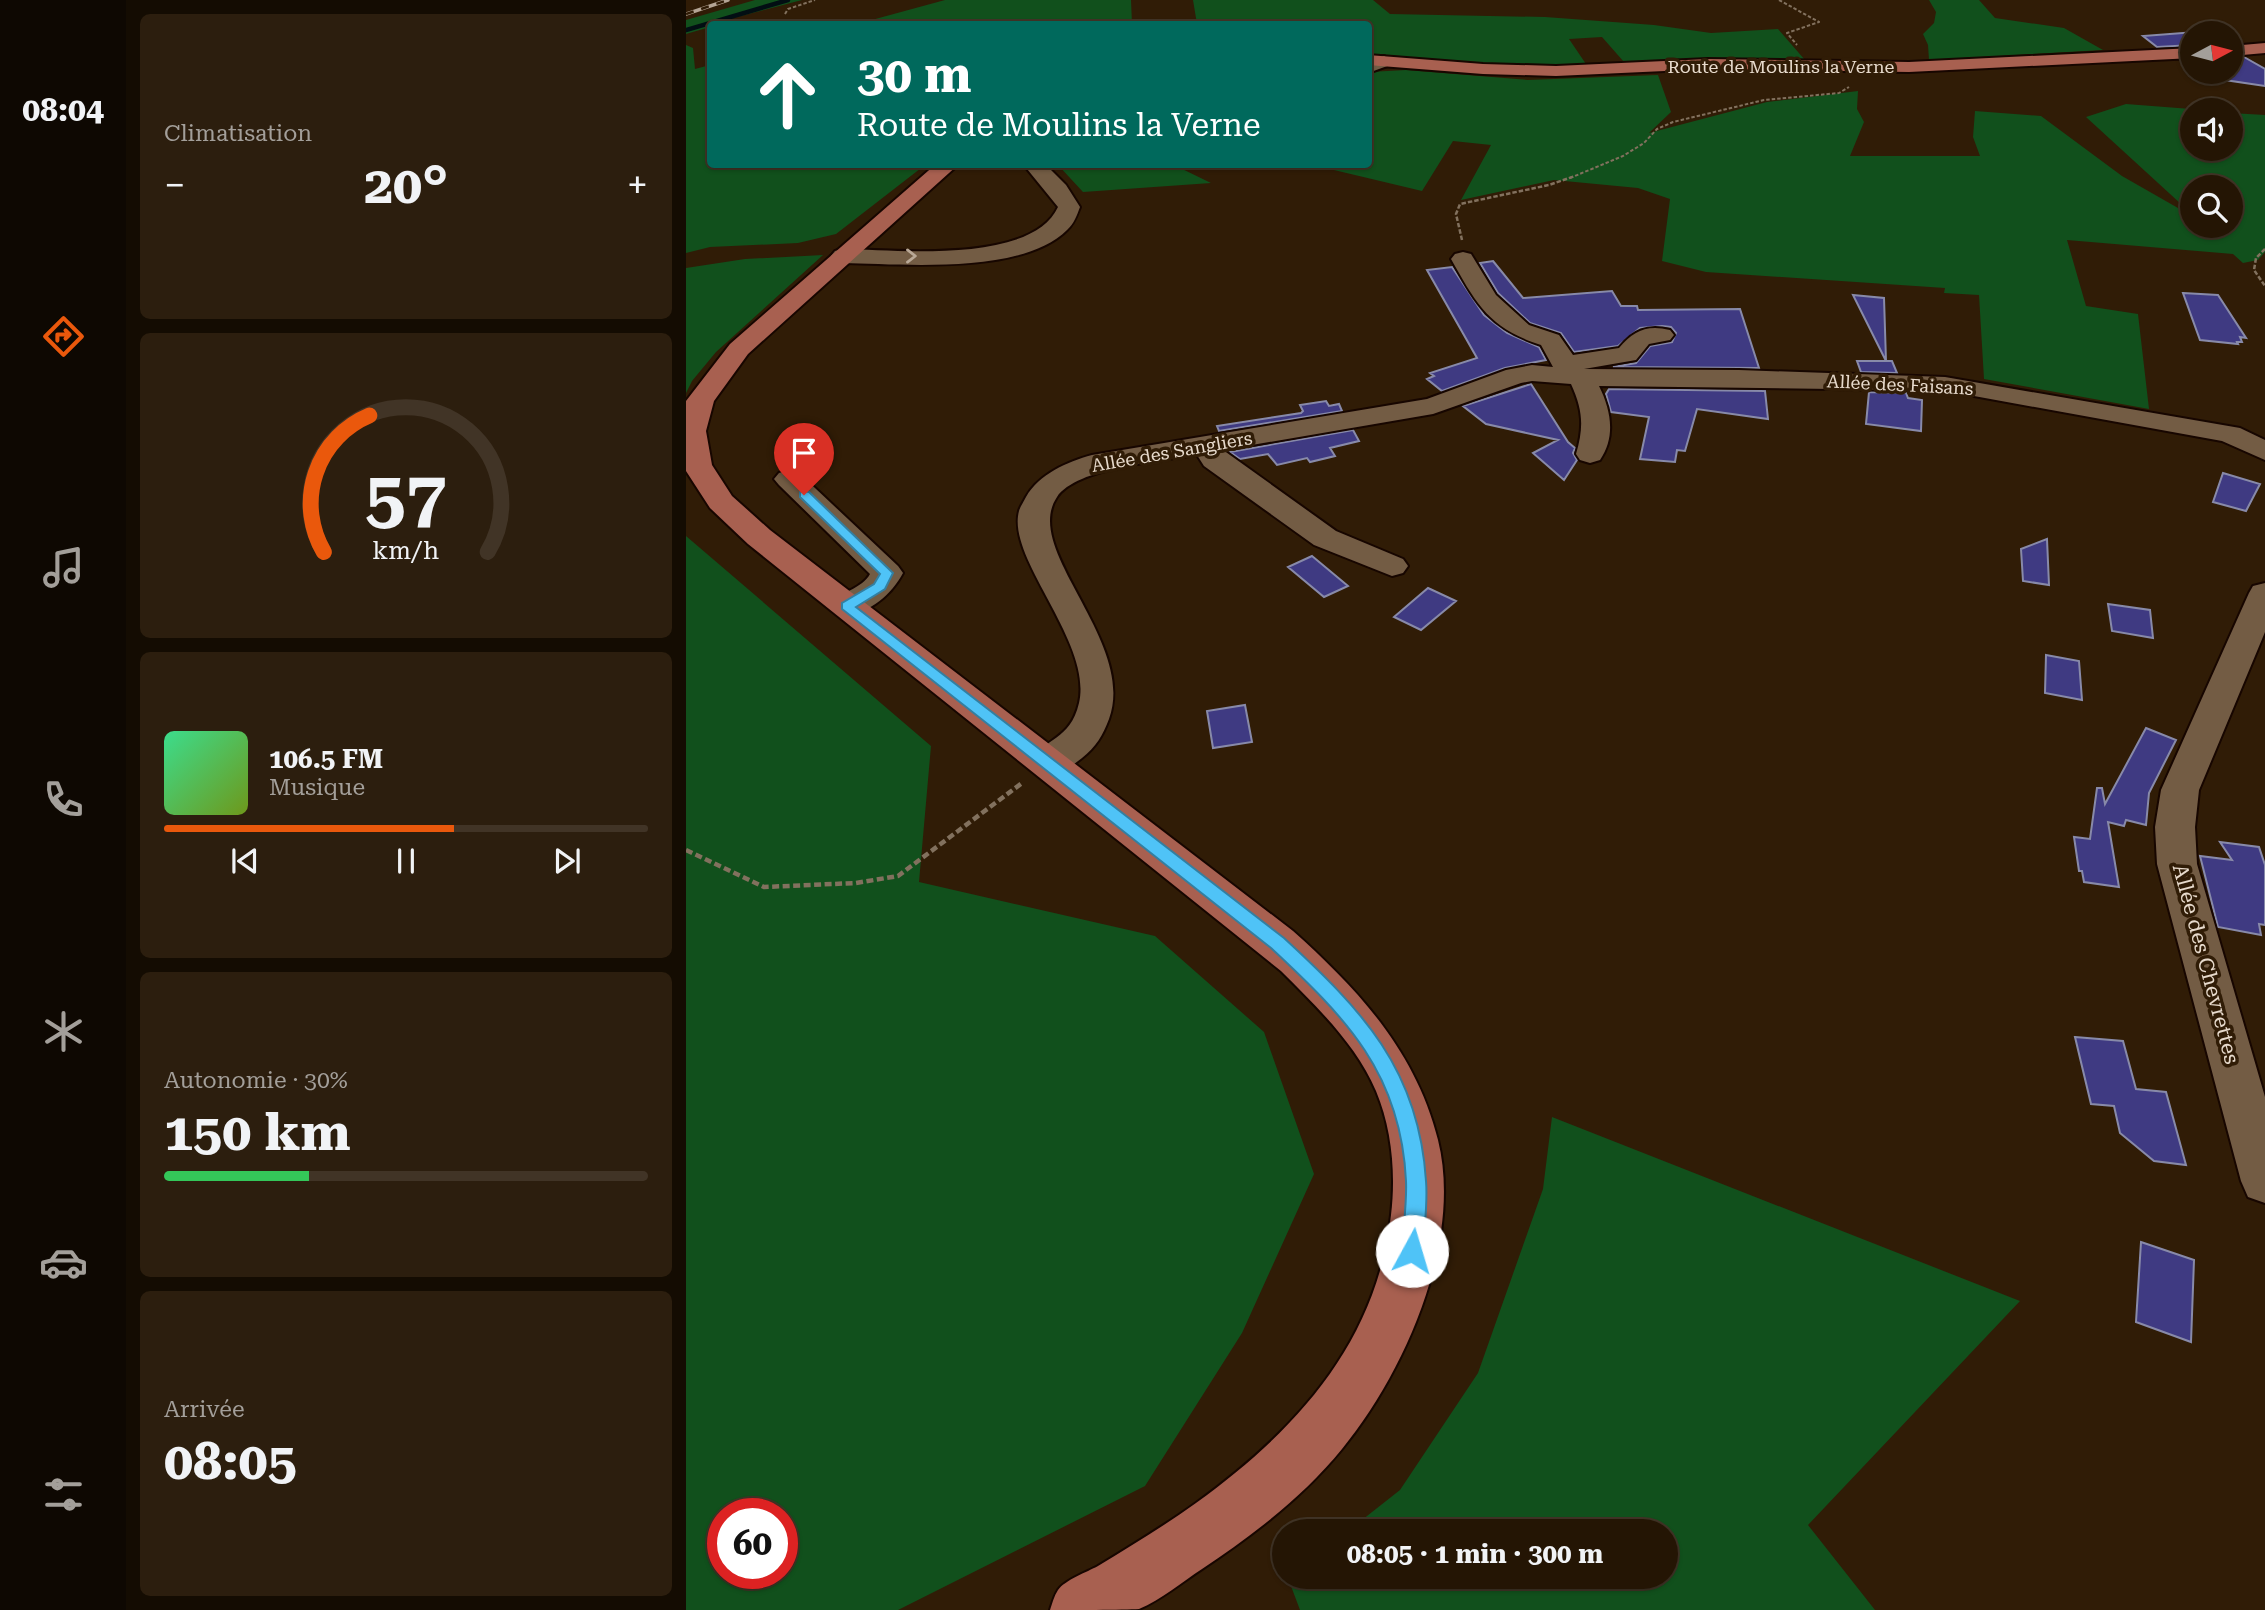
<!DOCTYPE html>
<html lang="fr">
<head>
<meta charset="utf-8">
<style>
	body { margin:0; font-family:"Roboto Serif",serif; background:#2c1e0e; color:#f1f3f6; height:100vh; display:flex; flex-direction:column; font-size:26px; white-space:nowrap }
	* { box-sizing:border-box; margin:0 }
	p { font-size:23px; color:#a39f9a }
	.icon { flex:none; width:38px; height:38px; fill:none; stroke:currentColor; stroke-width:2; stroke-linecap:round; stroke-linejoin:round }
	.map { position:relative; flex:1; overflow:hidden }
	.details { display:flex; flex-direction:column; gap:14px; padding:14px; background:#140c02; width:560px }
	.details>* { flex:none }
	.banner { position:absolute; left:21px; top:21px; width:665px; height:147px; border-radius:7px; box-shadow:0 2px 5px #0004,0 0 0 2px #413426; background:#00695c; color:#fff; overflow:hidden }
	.needle { width:46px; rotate:83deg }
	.buttons { position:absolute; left:1494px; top:21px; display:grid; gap:14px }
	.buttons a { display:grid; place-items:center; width:63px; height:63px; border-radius:50%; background:#241504; box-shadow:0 2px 5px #0004,0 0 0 2px #413426; font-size:35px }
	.speed { position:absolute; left:21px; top:1498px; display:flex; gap:14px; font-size:35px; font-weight:700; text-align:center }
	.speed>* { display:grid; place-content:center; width:91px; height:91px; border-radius:50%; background:#241504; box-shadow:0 2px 5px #0004,0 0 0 2px #413426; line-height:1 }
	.speed .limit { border:10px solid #d22; background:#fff; color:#111 }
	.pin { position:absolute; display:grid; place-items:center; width:60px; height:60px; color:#fff; margin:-72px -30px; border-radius:50% 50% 50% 0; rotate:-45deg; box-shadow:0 0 7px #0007 }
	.pin .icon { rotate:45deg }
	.me { position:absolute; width:77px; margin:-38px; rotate:6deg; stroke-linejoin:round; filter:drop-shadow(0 0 5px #0008) }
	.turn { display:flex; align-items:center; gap:24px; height:147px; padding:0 35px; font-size:32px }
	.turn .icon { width:91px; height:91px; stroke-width:2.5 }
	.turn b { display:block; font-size:49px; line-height:60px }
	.big { font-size:52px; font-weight:700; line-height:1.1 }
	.details .card { flex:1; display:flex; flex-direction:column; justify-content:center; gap:10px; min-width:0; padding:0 24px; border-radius:10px; background:#2c1e0e }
	.details .dial { align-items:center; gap:0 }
	.dial svg { height:182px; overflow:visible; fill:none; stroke:#413426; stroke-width:7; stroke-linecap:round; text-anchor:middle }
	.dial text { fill:#f1f3f6; stroke:none }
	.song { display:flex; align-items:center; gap:21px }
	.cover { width:84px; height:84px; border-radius:10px; background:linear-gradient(135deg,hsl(150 70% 55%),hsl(80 70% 35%)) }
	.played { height:7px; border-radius:4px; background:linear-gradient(90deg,#ea580c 60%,#413426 60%) }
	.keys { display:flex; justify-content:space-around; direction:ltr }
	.heat { display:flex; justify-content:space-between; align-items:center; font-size:38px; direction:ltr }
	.charge { height:10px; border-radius:5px; background:linear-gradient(90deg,#34c759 30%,#413426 0) }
	.trip { position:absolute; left:586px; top:1519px; width:406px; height:70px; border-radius:35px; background:#241504; box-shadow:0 2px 5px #0004,0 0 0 2px #413426; font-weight:700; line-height:70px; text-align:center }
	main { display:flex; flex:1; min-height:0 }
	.menu { display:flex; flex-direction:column; width:126px; justify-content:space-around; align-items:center; background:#0e0802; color:#a39f9a }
	.menu .icon { width:49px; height:49px }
	.menu .selected { color:#ea580c }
	.menu b { font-size:32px; color:#f1f3f6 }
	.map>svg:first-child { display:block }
	.green { fill:#11501c; fill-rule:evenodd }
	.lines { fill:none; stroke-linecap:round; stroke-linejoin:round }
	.stream { stroke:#020e13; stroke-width:4.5 }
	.building { fill:#3f3a82; stroke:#888aa9; stroke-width:2 }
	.minor-casing { stroke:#170600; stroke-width:4 }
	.major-casing { stroke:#170600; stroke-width:4 }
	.path-far2 { stroke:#82715e; stroke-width:2; stroke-dasharray:3.5 2; stroke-linecap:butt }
	.path-far1 { stroke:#82715e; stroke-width:2.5; stroke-dasharray:4.5 2; stroke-linecap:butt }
	.path { stroke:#82715e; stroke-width:4.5; stroke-dasharray:7 3.5; stroke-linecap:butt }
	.minor { fill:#735c44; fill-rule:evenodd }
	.major { fill:#a86050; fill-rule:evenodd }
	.rail-casing { stroke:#b4a595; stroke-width:3.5 }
	.rail { stroke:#301c06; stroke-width:2.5; stroke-dasharray:8; stroke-linecap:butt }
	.oneway { stroke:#b9a896 }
	.route { fill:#4fc3f7; stroke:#337fa1; stroke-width:2 }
	.labels { text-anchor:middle; stroke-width:7; stroke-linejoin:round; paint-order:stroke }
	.far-street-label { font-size:18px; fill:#e7dacc; stroke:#301c06 }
	.street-label { font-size:21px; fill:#e7dacc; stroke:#301c06 }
</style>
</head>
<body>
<main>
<nav class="menu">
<b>08:04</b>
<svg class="icon selected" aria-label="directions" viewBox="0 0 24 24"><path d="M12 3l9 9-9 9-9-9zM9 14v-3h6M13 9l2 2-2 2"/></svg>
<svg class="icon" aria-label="music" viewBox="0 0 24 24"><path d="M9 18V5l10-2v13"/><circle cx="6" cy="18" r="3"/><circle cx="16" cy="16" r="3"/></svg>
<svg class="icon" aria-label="phone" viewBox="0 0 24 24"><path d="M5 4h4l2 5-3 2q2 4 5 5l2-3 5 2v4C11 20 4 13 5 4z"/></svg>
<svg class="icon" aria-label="climate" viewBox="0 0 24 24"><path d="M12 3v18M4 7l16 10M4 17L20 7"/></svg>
<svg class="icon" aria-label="car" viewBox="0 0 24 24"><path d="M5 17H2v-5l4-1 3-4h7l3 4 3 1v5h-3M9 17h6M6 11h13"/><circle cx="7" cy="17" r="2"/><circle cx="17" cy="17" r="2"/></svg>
<svg class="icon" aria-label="filters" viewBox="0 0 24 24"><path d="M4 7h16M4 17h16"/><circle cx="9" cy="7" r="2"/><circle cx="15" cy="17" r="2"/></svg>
</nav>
<section class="details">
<div class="card"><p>Climatisation</p>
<div class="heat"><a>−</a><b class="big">20°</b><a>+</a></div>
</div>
<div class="card dial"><svg viewBox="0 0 100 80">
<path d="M14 69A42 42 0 1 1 86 69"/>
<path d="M14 69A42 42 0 0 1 34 9" stroke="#ea580c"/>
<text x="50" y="56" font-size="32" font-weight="700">57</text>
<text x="50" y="72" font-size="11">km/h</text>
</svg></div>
<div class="card">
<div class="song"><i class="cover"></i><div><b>106.5 FM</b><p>Musique</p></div></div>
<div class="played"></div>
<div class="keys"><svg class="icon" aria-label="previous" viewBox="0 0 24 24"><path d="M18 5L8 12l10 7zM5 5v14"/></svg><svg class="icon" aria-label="pause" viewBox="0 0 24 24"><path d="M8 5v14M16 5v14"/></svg><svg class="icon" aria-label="next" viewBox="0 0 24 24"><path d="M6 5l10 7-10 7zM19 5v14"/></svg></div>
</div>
<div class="card"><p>Autonomie · 30%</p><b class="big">150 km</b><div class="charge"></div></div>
<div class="card"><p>Arrivée</p><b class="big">08:05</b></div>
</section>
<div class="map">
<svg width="1579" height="1610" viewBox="0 0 1579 1610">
	<rect width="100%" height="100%" fill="#301c06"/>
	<path class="green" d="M69,0H116L24,24V27L0,34V20Z
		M259,0H445L446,24H171Z
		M507,0H687L704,14L859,17L968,25L1025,33L1092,29L1119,60L1020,59L938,62L916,37L883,39L900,64H814L683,54L682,24H511Z
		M1243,0H1293L1309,18L1378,28L1417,50L1243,60L1242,45L1237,34L1248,23L1250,12Z
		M0,45L7,48L9,69L24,65V164L239,165L150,234L112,243L24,247L0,253Z
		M720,70L842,80L972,75L985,112L963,133L1081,102L1172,91L1171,109L1178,122L1164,156H1294L1287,137L1289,111L1355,116L1436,176L1506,216L1507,226H1545V187H1507V215L1400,117L1440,104L1518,110H1507V149H1545V113L1579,115V252L1572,260L1557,263L1547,254L1381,240L1400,306L1452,314L1463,409L1298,379L1293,295L1258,293L1259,288L1020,272L976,261L984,199L952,188L868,180L775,200L805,145L767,141L736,191L627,165L682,164L683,72Z
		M372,165H488L525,183L397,192Z
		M137,255L30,352L6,381L0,393V268L59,259Z
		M0,536L245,746L233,882L469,936L578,1032L628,1174L556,1333L459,1486L212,1610H0ZM37,1514H96V1573H37Z
		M866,1117L1334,1301L1122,1525L1189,1610H614L602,1578L604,1577H980V1531H662L714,1490L792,1373L857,1189Z"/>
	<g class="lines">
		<path class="stream" d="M0,30L102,0"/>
	</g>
	<path class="building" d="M1510,32L1512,33H1507V45L1471,47L1457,36Z
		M1558,57L1579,69V86L1539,80L1536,72H1545V59Z
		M807,261L837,298L926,291L935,306H951L952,310L1054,309L1073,368L927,367L950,363L964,346L986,342L990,333L985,327L976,326L954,328L932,346L888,352L875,333L844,323L812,293L794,263Z
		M766,267L798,315L821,333L853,347L860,360L819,368L756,391L741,379L748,376L744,373L791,358L741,270Z
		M1497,293L1532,295L1560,338L1554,337L1556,342H1551L1552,344L1514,340Z
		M1167,295L1198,298L1200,361H1206L1211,373L1175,372L1171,361H1200Z
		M845,384L882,442L889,448L887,453L891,460L878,480L847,453L872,440L800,424L777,406Z
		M923,389L1079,391L1082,419L1011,409L999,451L991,450L989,462L954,459L963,417L925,412L920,394Z
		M1183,392L1220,393L1222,398L1236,400L1235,431L1180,424Z
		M640,401L643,406L653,404L656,411L533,431L531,426L615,413L617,411L614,405Z
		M667,430L673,441L644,448L649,456L624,462L621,458L591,465L582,454L554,459L544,452Z
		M1537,473L1574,484L1560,511L1527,502Z
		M1361,539L1363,585L1337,581L1335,549Z
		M626,556L662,586L638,597L602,567Z
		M742,588L770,601L735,630L708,617Z
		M1422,604L1464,610L1467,638L1426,631Z
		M1360,655L1393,661L1396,700L1359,693Z
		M559,705L566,742L527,748L521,711Z
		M1460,728L1490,740L1463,793L1460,825L1440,820L1438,826L1422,822L1433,887L1398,882L1396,871H1393L1388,837L1404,839L1411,788H1416L1419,804Z
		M1534,842L1573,847L1579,865V925L1573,924L1575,935L1532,927L1514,856L1546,860Z
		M1389,1037L1437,1041L1450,1089L1480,1092L1500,1165L1468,1161L1434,1133L1428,1106L1405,1104Z
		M1455,1242L1508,1260L1505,1342L1450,1322Z"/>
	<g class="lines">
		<defs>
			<path id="minor" d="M698,56L707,61L704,65L682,73V61Z
				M337,164H359L380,185L394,207C391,215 388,224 381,230C336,275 217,264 157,263L149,261L145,256L149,251L157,249C211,250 346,264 372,207Z
				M777,252L785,254L810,295L843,325L873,335L887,355L933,348C947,331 961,324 984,330L988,335L984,340L963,344L950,360L898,369L1053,370L1259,377L1554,428L1579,440V460L1536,441L1288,396L1222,390L913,386C925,410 930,437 914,460L904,463L894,460L890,454C898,427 897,410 885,384L846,381L835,383L747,414L537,450L650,531L717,559L722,566L717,573L706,576L628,545L518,466L511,455C477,460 390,468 371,497C335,550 451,641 423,719C417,735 410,747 396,758C381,770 369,778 349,772L343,763C359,737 384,741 393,703C407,642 320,559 333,511C334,507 338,501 340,497C353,474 381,462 406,455L741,399L820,370L846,365L867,367L855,345C803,328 791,305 765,259L769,254Z
				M103,470L113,473L212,566L217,573C205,596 177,620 149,613L145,606C154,591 176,589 184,574L93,485L88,479L93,473Z
				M1579,583V632L1513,790L1509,827L1511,864L1579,1097V1203L1562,1197L1555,1181L1471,864L1469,827L1475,790L1563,593L1567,586Z"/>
			<path id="major" d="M1579,43V53L1545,56V46Z
				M1507,48V58L1223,72L1022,69L870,76L797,74L682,65V55L797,64L870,66L1022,59L1223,62Z
				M250,164H273L62,354L28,401L20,431L26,465L46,496L84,530L607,931C673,990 730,1052 752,1140C777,1241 719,1372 656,1449C617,1497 567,1535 516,1569C496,1582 475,1600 453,1609C439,1610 382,1610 364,1610C366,1604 368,1596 372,1590C379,1580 401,1572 412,1566C445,1546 478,1526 510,1503C610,1431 691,1342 705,1215C710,1174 706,1129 690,1091C670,1044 630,1006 595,971L62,544L24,508L0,471V401L44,344Z"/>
		</defs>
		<use href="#minor" class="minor-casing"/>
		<use href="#major" class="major-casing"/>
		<path class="path-far2" d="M1093,0L1133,22L1101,33L1111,45
			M99,14L102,9L129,0
			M884,178L937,156L958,143L971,129L987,122L1078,100L1153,93L1163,87"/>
		<path class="path-far1" d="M776,240L770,214L774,204L863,185L889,176
			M1579,249L1570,258L1568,270L1579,286"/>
		<path class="path" d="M0,850L78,887L170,883L212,876L336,783"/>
		<use href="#minor" class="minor"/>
		<use href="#major" class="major"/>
		<defs>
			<path id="rail" d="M0,14L42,0"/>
		</defs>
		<use href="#rail" class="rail-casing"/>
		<use href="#rail" class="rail"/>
	</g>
	<defs><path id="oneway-chevron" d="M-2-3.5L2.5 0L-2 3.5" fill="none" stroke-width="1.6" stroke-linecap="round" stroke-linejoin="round" transform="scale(1.75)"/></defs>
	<use class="oneway" href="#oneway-chevron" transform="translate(225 256)"/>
	<path class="route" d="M118,491L123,492L207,573L199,589L170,607L598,938C676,1010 733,1069 740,1181C742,1204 738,1228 737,1251L734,1258L726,1261L719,1258L716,1251C717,1228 721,1204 720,1181C715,1073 660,1018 585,948L156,609V603L188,584L194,574L114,497V492Z"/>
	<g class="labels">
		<g class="far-street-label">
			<text x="1095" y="73">Route de Moulins la Verne</text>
			<text transform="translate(1214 385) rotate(3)" y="6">Allée des Faisans</text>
			<text transform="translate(486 452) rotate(-10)" y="6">Allée des Sangliers</text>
		</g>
		<g class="street-label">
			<text transform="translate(1520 964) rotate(75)" y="7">Allée des Chevrettes</text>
		</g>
	</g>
</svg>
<div class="buttons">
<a><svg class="needle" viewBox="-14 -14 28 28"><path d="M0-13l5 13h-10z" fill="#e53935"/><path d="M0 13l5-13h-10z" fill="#a39f9a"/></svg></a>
<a><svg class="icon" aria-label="sound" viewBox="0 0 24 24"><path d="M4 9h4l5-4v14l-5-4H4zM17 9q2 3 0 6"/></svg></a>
<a><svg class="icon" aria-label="search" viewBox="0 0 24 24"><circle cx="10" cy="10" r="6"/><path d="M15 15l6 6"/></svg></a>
</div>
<div class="speed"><div class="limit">60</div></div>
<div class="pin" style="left:118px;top:495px;background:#d93025"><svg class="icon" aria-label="arrive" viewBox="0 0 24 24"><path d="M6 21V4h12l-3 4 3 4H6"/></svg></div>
<svg class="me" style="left:726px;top:1251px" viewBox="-20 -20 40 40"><circle r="19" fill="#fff"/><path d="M0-13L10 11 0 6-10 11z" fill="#4fc3f7"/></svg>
<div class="trip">08:05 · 1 min · 300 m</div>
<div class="banner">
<div class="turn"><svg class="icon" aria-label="ahead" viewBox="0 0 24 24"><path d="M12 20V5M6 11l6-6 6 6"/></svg><div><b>30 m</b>Route de Moulins la Verne</div></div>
</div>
</div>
</main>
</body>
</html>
